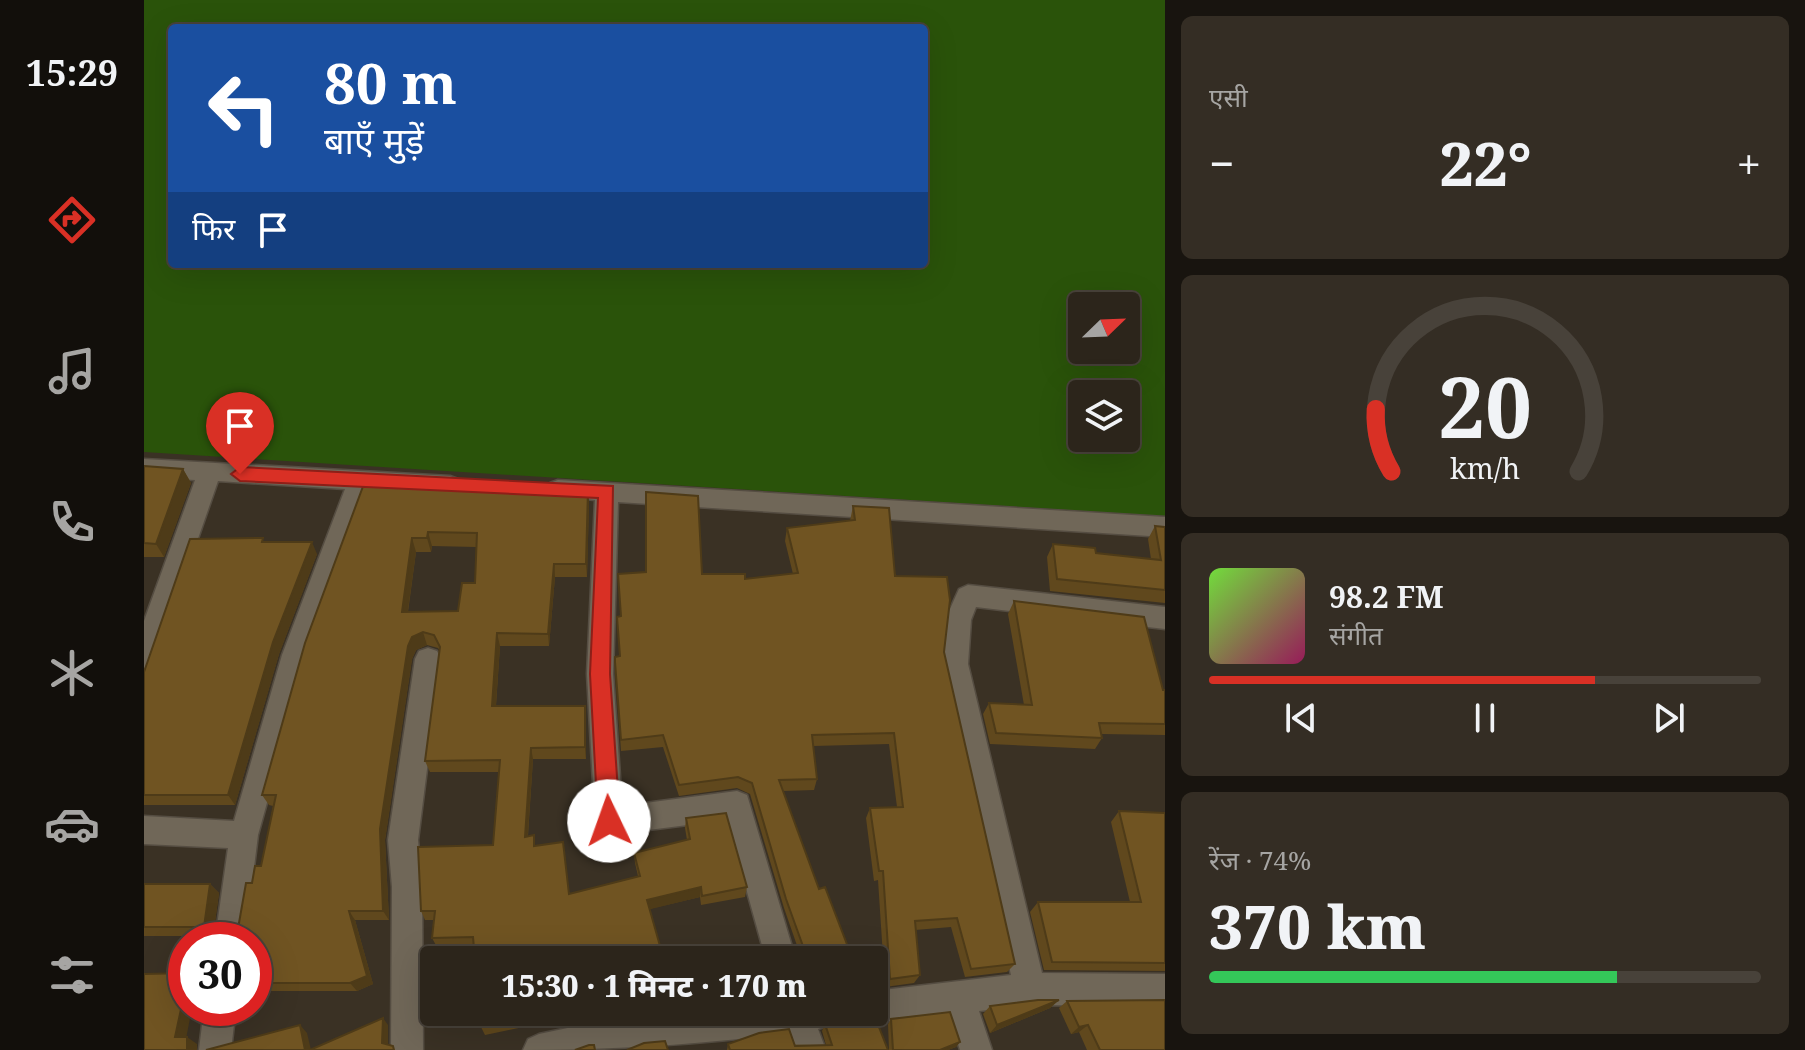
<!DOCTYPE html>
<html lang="hi">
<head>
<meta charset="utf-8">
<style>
	body { margin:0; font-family:"Noto Serif","Noto Sans Devanagari",serif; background:#342d24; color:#f1f3f6; height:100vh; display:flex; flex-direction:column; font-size:30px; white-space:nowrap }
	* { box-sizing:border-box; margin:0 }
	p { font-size:26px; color:#a6a5a3 }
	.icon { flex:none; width:44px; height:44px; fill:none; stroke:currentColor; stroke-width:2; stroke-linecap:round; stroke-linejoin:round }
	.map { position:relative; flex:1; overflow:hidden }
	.drawer { display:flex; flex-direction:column; gap:16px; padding:16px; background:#18140f; width:640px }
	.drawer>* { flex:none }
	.guide { position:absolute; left:24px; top:24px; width:760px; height:244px; border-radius:8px; box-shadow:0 8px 32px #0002,0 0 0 2px #48423a; background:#1a4fa0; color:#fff; overflow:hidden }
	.needle { width:52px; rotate:67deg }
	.tools { position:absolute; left:924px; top:292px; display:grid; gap:16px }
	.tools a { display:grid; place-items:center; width:72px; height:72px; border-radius:8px; background:#2c251b; box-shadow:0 8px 32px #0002,0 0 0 2px #48423a; font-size:40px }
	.speed { position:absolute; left:24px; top:922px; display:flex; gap:16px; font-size:40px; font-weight:700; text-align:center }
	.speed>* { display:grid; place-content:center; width:104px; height:104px; border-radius:50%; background:#2c251b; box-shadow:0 8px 32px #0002,0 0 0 2px #48423a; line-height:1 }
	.speed .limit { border:12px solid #d22; background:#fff; color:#111 }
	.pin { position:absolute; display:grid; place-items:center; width:68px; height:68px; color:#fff; margin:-82px -34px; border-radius:50% 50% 50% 0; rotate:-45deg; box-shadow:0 0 8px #0007 }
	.pin .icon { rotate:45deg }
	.me { position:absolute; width:88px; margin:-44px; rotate:357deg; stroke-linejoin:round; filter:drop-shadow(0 0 6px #0008) }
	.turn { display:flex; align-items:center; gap:28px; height:168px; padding:0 24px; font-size:36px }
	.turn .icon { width:104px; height:104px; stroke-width:2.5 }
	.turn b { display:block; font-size:56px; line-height:68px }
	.then { display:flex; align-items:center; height:76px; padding:0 24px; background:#0003; gap:16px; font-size:30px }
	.big { font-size:60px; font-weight:800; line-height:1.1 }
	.drawer .tile { flex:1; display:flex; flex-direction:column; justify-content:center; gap:12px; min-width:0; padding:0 28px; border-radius:12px; background:#342d24 }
	.drawer .dial { align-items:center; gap:0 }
	.dial svg { height:208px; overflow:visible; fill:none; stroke:#48423a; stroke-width:7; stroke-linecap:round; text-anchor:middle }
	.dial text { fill:#f1f3f6; stroke:none }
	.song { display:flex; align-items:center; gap:24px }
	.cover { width:96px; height:96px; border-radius:12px; background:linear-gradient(135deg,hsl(100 70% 55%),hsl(330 70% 35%)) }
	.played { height:8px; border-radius:4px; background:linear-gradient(90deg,#d93025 70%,#48423a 70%) }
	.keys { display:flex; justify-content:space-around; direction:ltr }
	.heat { display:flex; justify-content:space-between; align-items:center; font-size:44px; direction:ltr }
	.charge { height:12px; border-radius:6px; background:linear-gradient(90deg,#34c759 74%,#48423a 0) }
	.trip { position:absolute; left:276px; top:946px; width:468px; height:80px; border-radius:8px; background:#2c251b; box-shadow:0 8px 32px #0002,0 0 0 2px #48423a; font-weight:800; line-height:80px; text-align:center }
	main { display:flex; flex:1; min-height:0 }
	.tabs { display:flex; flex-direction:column; width:144px; justify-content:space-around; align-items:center; background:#120f0b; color:#a6a5a3 }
	.tabs .icon { width:56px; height:56px }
	.tabs .active { color:#d93025 }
	.tabs b { font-size:36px; color:#f1f3f6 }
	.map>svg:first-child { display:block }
	.green { fill:#2a530a; fill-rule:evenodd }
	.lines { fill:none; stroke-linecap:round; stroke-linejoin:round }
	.street-casing { stroke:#554d42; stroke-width:3 }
	.street { fill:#706758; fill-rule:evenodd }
	.wall { fill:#60481d; fill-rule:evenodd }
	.shaded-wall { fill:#4e3b18 }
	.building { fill:#705422; stroke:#4e3b18; stroke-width:2; fill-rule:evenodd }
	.route { fill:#d93025; stroke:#8d1f18; stroke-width:2 }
</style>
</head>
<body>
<main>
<nav class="tabs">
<b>15:29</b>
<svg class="icon active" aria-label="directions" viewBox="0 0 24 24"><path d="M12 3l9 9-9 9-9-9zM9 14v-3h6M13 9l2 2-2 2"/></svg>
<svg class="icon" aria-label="music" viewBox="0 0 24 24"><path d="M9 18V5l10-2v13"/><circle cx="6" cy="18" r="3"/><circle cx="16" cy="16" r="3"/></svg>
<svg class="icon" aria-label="phone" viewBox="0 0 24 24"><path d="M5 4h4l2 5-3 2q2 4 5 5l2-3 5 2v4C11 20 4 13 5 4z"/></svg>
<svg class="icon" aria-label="climate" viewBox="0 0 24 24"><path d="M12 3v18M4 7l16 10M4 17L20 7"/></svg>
<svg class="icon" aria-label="car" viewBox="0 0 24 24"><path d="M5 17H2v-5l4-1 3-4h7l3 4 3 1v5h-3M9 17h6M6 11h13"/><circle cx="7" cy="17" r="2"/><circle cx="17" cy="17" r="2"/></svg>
<svg class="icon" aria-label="filters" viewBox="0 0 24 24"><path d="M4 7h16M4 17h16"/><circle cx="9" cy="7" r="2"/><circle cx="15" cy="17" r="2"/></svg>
</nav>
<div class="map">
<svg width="1021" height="1050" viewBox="0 0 1021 1050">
	<rect width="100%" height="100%" fill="#3a3124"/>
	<path class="green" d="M0,0H1021V516L0,452ZM28,28H780V264H28ZM938,306H982V350H938ZM938,394H982V438H938Z"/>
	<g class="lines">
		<defs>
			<path id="street" d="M0,459L306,476L314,479L318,485L314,491L306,494L224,490L164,655L114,835L101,940H71L84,848L0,844V816L90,821L138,655L201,489L74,481L13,657L9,665L0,668V621L51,480L0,477Z
				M414,480L1021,517V537L474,502L469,674L478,806L593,791L603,795L652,960H622L583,820L465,835L455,831L451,821L443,674L451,500L406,495L402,489L406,483Z
				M824,585L1021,607V629L832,607L827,620L824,664L898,973L1021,974V1006L886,1005L835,1011L848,1050H816L804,1014L730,1023L719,1018L716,1012H730V991L867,975L798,664L801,620L815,589Z
				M284,648L293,651L297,659L274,840L278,887L279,1050H247L248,887L244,840L271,659L275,651Z
				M60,1008H92L87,1050H55Z
				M555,1012H697L692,1023L674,1029L682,1050H650L644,1033C555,1045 468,1050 379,1050L384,1039L395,1034L476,1017Z"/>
		</defs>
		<use href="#street" class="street-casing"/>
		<use href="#street" class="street"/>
	</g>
	<path class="wall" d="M0,466L39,469L47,483L20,557H0Z
		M223,487L444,489L445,503L443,577H411L405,646H356L352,706H441L442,759H389L384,836L392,846L419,842L425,894L494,876L491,863L490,853L543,840L541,828L542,818L603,887L601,897L557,905L556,897L505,909L330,946L293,947L288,938L290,920H281L277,911L349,845L355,772H286L281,761L296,651L294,648L283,645L272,650L268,659L241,840L245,920H211L229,984L213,991H110V940L108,883L117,866L129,806L125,805L118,795ZM288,546L332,547L331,583L314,611L264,612L272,552H287Z
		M709,506L800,652L871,964L863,972L821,977L807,927L771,930L776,975L770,983L741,987L734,880L730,881L722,818L726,808L753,807L745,744L669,746L673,779L670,790L639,791L675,889L709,960H658L640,908L606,794L593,788L535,796L519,747L477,751L471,662L475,656L477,616L558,574L601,579L649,574L641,541L643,528L706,521Z
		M1011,526L1021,527V603L906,591L903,557L909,544L952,553L1007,559L1004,539Z
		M121,542L173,554L135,654L91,805H0V672Z
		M870,601L1021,690V735L958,734V738L951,749L846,744L839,714L845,703L880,705L864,614Z
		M975,811L1021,813V971L900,970L886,912L894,902H986L967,822Z
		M0,884H66L75,893L69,936H0Z
		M915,1000L906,1008L846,1033L839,1014L846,1006Z
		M923,1001L1021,1050H943L935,1032L927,1034L915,1008Z
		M336,1012H445V1013L341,1035L337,1027Z
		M700,1012H725L744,1050H583L584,1044L682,1045L678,1031L681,1024L698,1017Z
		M747,1019L816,1042L812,1047L804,1050H745L744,1024Z"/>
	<path class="shaded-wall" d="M39,469L47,483L20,557L12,544Z
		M444,489L445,503L443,577L442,564Z
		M284,532L288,546L287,552L283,538Z
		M268,538L272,552L262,624L258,612Z
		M168,542L173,554L135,654L91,805L84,795L129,642Z
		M410,564L411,577L405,646L404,634Z
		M279,632L283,645L272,650L268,659L241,840L245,920L239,911L236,829L264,646L268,637Z
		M353,633L356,646L351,718L348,706Z
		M441,706L442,718V759L441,747Z
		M387,748L389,759L383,847L381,837Z
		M66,884L75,893L69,936L60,927Z
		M557,887L556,897L503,910V900Z
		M205,911L211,920L229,984L213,991L206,983Z
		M42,986V1008H48L41,1044L31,1037Z
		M915,1000L906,1008L846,1033L853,1025Z
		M239,1018L244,1025V1050L238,1043Z
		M156,1025L163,1033L167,1050H161Z
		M944,1025L935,1032L927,1034L935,1027Z
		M43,1037L53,1044V1050H43Z
		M816,1042L812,1047L804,1050H796Z"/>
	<path class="building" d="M0,466L39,469L12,544L0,543Z
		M221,481V487H274V481L444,489L442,564H410L404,634L353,633L348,706H441V747L387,748L381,837L390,835V846L419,842L425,894L496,876L490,853L546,839L542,818L582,813L603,887L558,896L557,887L503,900L520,960H331L329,937L288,938L291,911H277L274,847L349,845L356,760L281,761L296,647L290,635L279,632L268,637L264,646L236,829L239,911H205L223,976L206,983H110V940H92L102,883H108L111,866H117L132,795H118L161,643ZM284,532L333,533L331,583H318L314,611L258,612L268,538H283Z
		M502,492L554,496L558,574H601V579L654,573L643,528L711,520L709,506L745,508L751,576L803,577L806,600L800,652L871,964L827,969L813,918L771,921L776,975L746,979L739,871H735L726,808L759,807L750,733L668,735L673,779L635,780L675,889L681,887L709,960H664L642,899L608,783L594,777L535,785L519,735L477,740L471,662V657L476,656L473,617L477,616L474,574L502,572Z
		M1011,526L1021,527V590L913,579L909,544L951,548L952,553L1017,560Z
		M119,538L118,542H168L129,642L84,795H0V672L46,539Z
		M870,601L1000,617L1019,690H1021V724L955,723L958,738L852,733L845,703L888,705Z
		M975,811L1021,813V963L908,962L894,902H997Z
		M0,884H66L60,927H0Z
		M42,973V986L31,1037H43V1050H0V974Z
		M894,1000H915L853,1025L846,1006Z
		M1021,1000V1050H956L944,1025L935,1027L923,1001Z
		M336,1012H412L337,1027Z
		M701,1012H725L731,1017L744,1050H586L584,1044L615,1033L645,1029L651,1046L688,1045L681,1024L699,1017Z
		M806,1012L816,1042L796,1050H749L747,1019Z
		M239,1018L238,1043L249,1046L250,1050H166Z
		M156,1025L161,1050H62Z
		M521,1041L524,1050H483L500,1043Z
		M445,1045H450L451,1050H431Z"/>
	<path class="route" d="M96,467L469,486L466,674L476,821L473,828L465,831L457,828L454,821L446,674L454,498L96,481L87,474Z"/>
</svg>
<div class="tools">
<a><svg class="needle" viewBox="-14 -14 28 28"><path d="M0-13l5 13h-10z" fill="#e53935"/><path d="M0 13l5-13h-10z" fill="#a6a5a3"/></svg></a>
<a><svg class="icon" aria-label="layers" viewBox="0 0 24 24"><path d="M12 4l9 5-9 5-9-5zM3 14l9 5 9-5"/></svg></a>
</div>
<div class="speed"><div class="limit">30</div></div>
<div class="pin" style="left:96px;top:474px;background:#d93025"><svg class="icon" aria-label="arrive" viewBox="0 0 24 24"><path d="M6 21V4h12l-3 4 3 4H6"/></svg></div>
<svg class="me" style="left:465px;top:821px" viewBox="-20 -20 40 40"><circle r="19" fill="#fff"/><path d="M0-13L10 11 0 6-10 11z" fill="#d93025"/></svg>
<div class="trip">15:30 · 1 मिनट · 170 m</div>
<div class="guide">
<div class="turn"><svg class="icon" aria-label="left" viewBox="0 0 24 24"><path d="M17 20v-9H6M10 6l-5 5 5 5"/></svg><div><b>80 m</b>बाएँ मुड़ें</div></div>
<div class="then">फिर<svg class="icon" aria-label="arrive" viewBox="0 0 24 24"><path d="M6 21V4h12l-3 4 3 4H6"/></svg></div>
</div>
</div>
<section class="drawer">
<div class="tile"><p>एसी</p>
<div class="heat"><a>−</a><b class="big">22°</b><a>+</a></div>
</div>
<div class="tile dial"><svg viewBox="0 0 100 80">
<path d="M14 69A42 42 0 1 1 86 69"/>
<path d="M14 69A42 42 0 0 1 8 45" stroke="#d93025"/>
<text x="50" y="56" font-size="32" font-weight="700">20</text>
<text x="50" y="72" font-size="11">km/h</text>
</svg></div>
<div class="tile">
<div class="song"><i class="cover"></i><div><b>98.2 FM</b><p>संगीत</p></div></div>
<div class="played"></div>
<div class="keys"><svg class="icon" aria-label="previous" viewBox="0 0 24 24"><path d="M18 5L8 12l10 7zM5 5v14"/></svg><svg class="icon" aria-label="pause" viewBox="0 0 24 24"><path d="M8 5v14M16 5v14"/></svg><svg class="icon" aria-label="next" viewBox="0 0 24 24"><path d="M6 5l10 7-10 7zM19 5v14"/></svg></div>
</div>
<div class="tile"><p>रेंज · 74%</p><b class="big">370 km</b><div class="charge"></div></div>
</section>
</main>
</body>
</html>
